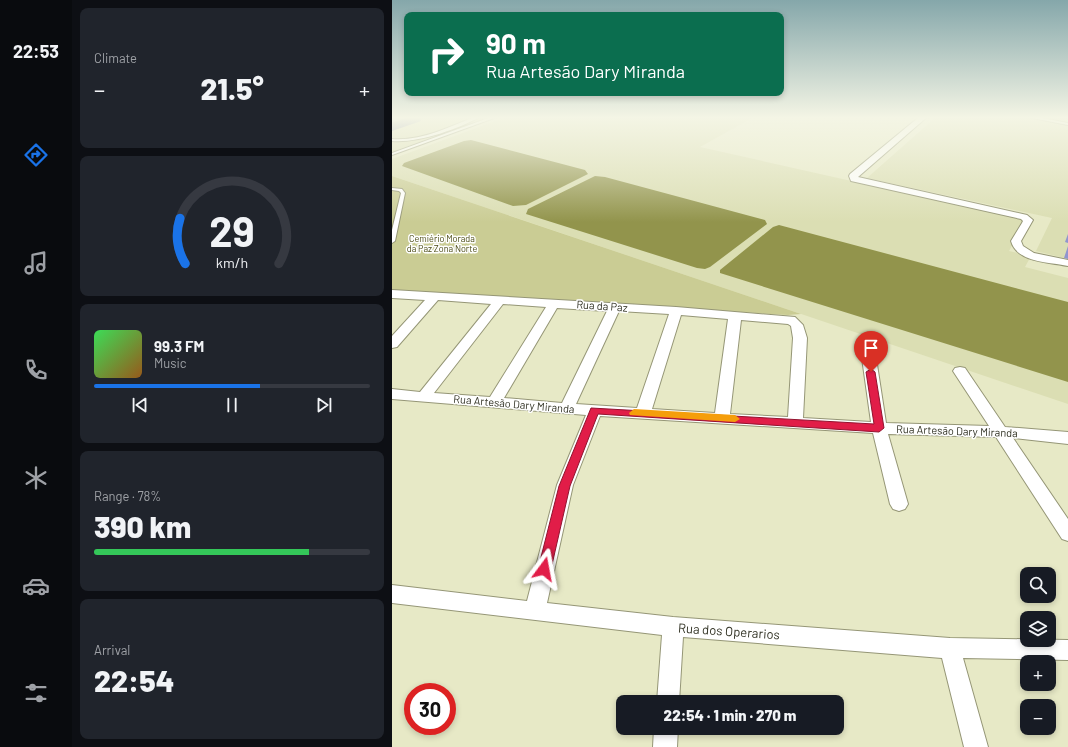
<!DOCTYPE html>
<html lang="en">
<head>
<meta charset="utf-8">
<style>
	body { margin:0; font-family:Barlow,sans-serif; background:#20242c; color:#f1f3f6; height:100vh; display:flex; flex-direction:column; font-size:15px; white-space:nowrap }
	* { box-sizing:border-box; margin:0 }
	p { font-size:13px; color:#9ea1a6 }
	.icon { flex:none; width:22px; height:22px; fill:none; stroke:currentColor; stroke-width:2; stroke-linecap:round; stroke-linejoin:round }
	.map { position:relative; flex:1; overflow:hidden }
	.drawer { display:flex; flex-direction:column; gap:8px; padding:8px; background:#0d0f14; width:320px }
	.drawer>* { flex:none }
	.hud { position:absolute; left:12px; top:12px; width:380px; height:84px; border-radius:8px; box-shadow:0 2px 6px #0003; background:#0b6e4f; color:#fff; overflow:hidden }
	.fabs { position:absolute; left:628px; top:567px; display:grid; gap:8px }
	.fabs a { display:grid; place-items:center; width:36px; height:36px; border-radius:8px; background:#171b24; box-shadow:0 2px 6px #0003; font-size:20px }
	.speed { position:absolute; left:12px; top:683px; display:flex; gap:8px; font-size:20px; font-weight:700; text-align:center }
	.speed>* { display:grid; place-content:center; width:52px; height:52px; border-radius:50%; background:#171b24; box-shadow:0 2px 6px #0003; line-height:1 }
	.speed .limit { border:6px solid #d22; background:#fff; color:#111 }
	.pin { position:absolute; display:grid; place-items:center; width:34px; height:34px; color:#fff; margin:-41px -17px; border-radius:50% 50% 50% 0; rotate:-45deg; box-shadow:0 0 4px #0007 }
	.pin .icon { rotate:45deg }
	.me { position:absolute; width:44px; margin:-22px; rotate:13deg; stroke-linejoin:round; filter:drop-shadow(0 0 3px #0008) }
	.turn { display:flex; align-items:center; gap:14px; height:84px; padding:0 16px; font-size:18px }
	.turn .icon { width:52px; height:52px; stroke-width:2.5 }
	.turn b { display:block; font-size:28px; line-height:34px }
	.big { font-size:30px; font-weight:800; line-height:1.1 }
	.drawer .card { flex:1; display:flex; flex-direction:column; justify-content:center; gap:6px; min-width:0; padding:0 14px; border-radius:8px; background:#20242c }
	.drawer .dial { align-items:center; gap:0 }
	.dial svg { height:104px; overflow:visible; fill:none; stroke:#363941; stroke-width:7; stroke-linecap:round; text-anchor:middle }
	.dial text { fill:#f1f3f6; stroke:none }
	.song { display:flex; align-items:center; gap:12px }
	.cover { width:48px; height:48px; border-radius:6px; background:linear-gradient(135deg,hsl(130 70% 55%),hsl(30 70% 35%)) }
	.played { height:4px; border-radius:2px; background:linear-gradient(90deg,#1a73e8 60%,#363941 60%) }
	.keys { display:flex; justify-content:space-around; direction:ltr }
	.heat { display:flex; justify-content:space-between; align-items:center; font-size:22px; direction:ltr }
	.charge { height:6px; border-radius:3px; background:linear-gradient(90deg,#34c759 78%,#363941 0) }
	.trip { position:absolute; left:224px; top:695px; width:228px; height:40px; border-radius:8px; background:#171b24; box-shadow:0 2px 6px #0003; font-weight:800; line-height:40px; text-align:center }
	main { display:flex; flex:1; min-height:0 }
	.tab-bar { display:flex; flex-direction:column; width:72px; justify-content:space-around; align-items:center; background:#090b0e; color:#9ea1a6 }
	.tab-bar .icon { width:28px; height:28px }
	.tab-bar .on { color:#1a73e8 }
	.tab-bar b { font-size:18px; color:#f1f3f6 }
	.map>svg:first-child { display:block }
	.built { fill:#dbdeb3 }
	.green { fill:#cacc94 }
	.water { fill:#92944c }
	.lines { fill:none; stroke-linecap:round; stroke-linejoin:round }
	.service-casing { stroke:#959676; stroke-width:2 }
	.minor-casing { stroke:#959676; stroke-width:2 }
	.service { fill:#fff; fill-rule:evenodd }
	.minor { fill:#fff; fill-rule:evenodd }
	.wall { fill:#9095ce }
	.shaded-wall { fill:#7579a7 }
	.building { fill:#a7adef; stroke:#7579a7 }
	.route { fill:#e11d48; stroke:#92132f }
	.slow { fill:#f59e0b }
	.labels { text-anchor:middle; stroke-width:3; stroke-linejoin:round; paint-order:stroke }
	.far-park-label { font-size:9px; fill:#494912; stroke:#fff }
	.street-label { font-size:11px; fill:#303123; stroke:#fff }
	.near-street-label { font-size:13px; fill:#303123; stroke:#fff }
</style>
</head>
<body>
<main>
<nav class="tab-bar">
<b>22:53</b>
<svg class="icon on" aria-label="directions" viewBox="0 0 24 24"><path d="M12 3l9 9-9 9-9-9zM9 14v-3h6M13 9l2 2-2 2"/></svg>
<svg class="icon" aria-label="music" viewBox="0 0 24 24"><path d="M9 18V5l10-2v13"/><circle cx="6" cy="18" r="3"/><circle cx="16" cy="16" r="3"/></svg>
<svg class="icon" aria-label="phone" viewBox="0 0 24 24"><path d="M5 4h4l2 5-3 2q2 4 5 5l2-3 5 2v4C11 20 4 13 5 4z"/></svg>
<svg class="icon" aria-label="climate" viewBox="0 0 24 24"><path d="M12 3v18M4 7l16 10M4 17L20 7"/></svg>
<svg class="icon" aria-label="car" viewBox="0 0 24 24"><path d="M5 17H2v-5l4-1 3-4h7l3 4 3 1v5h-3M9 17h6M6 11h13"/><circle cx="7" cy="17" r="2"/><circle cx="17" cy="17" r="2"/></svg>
<svg class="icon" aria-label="filters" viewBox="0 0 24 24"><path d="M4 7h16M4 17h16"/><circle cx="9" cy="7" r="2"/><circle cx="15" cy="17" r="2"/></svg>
</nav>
<section class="drawer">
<div class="card"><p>Climate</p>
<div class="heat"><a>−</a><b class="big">21.5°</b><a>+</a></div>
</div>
<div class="card dial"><svg viewBox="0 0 100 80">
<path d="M14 69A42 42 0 1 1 86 69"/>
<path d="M14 69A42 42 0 0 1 10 34" stroke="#1a73e8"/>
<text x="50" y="56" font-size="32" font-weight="700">29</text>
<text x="50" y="72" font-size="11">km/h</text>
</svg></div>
<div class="card">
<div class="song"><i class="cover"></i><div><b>99.3 FM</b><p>Music</p></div></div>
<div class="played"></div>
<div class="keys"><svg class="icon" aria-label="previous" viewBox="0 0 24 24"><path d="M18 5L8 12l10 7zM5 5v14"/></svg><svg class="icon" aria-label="pause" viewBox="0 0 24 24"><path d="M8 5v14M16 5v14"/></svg><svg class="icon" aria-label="next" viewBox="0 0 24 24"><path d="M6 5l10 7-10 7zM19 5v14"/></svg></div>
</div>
<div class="card"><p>Range · 78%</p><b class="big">390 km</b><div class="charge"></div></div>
<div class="card"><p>Arrival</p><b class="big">22:54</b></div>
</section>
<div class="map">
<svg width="676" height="747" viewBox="0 0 676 747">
	<rect width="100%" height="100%" fill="#e7e9c6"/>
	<path class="built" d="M0,117H97L0,152Z
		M114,117H362L308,147L634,220L617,251L639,256L633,267L676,278V404L0,176V159Z
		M544,117H676V259L644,251L660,218L475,178Z"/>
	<path class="green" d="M0,176L409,314L396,315L0,291Z"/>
	<path class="water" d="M79,140L193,170L196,174L134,205L121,206L10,166L12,163L72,141Z
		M203,176L213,177L373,220L375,224L318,267L313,269L305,268L134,214L136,209Z
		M387,225L676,302V382L328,273V270L381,227Z"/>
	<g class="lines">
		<defs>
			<path id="service" d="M82,117H88C63,130 27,143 0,141V139C29,141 55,128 82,117Z
				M99,117H105L0,155V153Z
				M635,117H645L676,123V125Z
				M0,188L10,189L13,193L3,241L0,243V230L9,193L7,191L0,190Z"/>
			<path id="minor" d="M527,117H535L466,177L635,215L641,220L629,241L631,246L642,253L676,260V266C658,262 625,263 619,241L630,223L631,221L629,219L459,181L457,176L458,174Z
				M0,290L284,307L403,317L411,325L415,338L411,418L479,422L470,358L472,355L477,354L482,355L484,358L494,423L597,426L561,371L563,368L568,367L573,368L613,427L676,432V444L621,438L676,519V541L670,539L604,437L496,434L516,504L513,509L507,511L501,509L498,504L481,433L208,416L181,485L155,603L281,617L558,638L676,640V660L571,658L596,747H572L550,658L291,637L287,702H265L270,635L0,603V585L135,601L165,485L194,415L0,399V389L28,392L99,304L46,300L5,347L0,348V336L33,300L0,298ZM111,304L154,307L98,397L42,393ZM165,308L215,311L170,403L112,398ZM227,311L277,314L245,408L184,404ZM289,315L336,319L323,413L260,409ZM349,320L396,324L399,326L401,338L396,417L338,414Z
				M262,728H286L285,747H261Z"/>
		</defs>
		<use href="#service" class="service-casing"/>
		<use href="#minor" class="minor-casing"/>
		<use href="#service" class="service"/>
		<use href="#minor" class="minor"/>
	</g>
	<path class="wall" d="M676,234V243L673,242Z
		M676,246V259L672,258Z"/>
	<path class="shaded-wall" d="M18,117H28L29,121L0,131V123Z"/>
	<path class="building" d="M0,117H18L0,123Z"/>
	<linearGradient id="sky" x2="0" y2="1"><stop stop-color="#85a7aa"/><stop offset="0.53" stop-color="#f4f5e5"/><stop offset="1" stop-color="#f4f5e5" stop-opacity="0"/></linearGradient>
	<rect width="676" height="222" fill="url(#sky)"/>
	<path class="route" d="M479,369L483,372L492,428L487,432L206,414L178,486L159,569L157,573L152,574L148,573L146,569L167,486L199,408L482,424L474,372Z"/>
	<path class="slow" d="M242,409L343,415L348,419L343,422L238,415L237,413Z"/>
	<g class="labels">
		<g class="far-park-label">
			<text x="50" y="242">Cemiério Morada<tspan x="50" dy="10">da Paz Zona Norte</tspan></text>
		</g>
		<g class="street-label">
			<text transform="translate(210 306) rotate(4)" y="4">Rua da Paz</text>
			<text transform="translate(122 404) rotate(5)" y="4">Rua Artesão Dary Miranda</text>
			<text transform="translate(565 431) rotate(2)" y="4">Rua Artesão Dary Miranda</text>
		</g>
		<g class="near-street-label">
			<text transform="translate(337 631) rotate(4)" y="5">Rua dos Operarios</text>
		</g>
	</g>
</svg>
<div class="fabs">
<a><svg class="icon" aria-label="search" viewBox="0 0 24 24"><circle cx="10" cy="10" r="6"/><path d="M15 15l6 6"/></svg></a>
<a><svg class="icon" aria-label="layers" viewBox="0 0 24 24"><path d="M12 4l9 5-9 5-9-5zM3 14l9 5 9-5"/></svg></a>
<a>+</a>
<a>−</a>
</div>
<div class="speed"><div class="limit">30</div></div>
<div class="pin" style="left:479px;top:372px;background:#d93025"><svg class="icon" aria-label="arrive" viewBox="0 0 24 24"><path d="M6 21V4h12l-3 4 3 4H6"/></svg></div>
<svg class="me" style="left:152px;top:569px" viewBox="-20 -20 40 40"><path d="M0-17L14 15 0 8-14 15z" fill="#e11d48" stroke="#fff" stroke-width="4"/></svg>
<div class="trip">22:54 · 1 min · 270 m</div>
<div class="hud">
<div class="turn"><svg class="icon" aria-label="right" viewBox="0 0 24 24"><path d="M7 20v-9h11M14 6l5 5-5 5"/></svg><div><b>90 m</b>Rua Artesão Dary Miranda</div></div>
</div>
</div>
</main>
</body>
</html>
